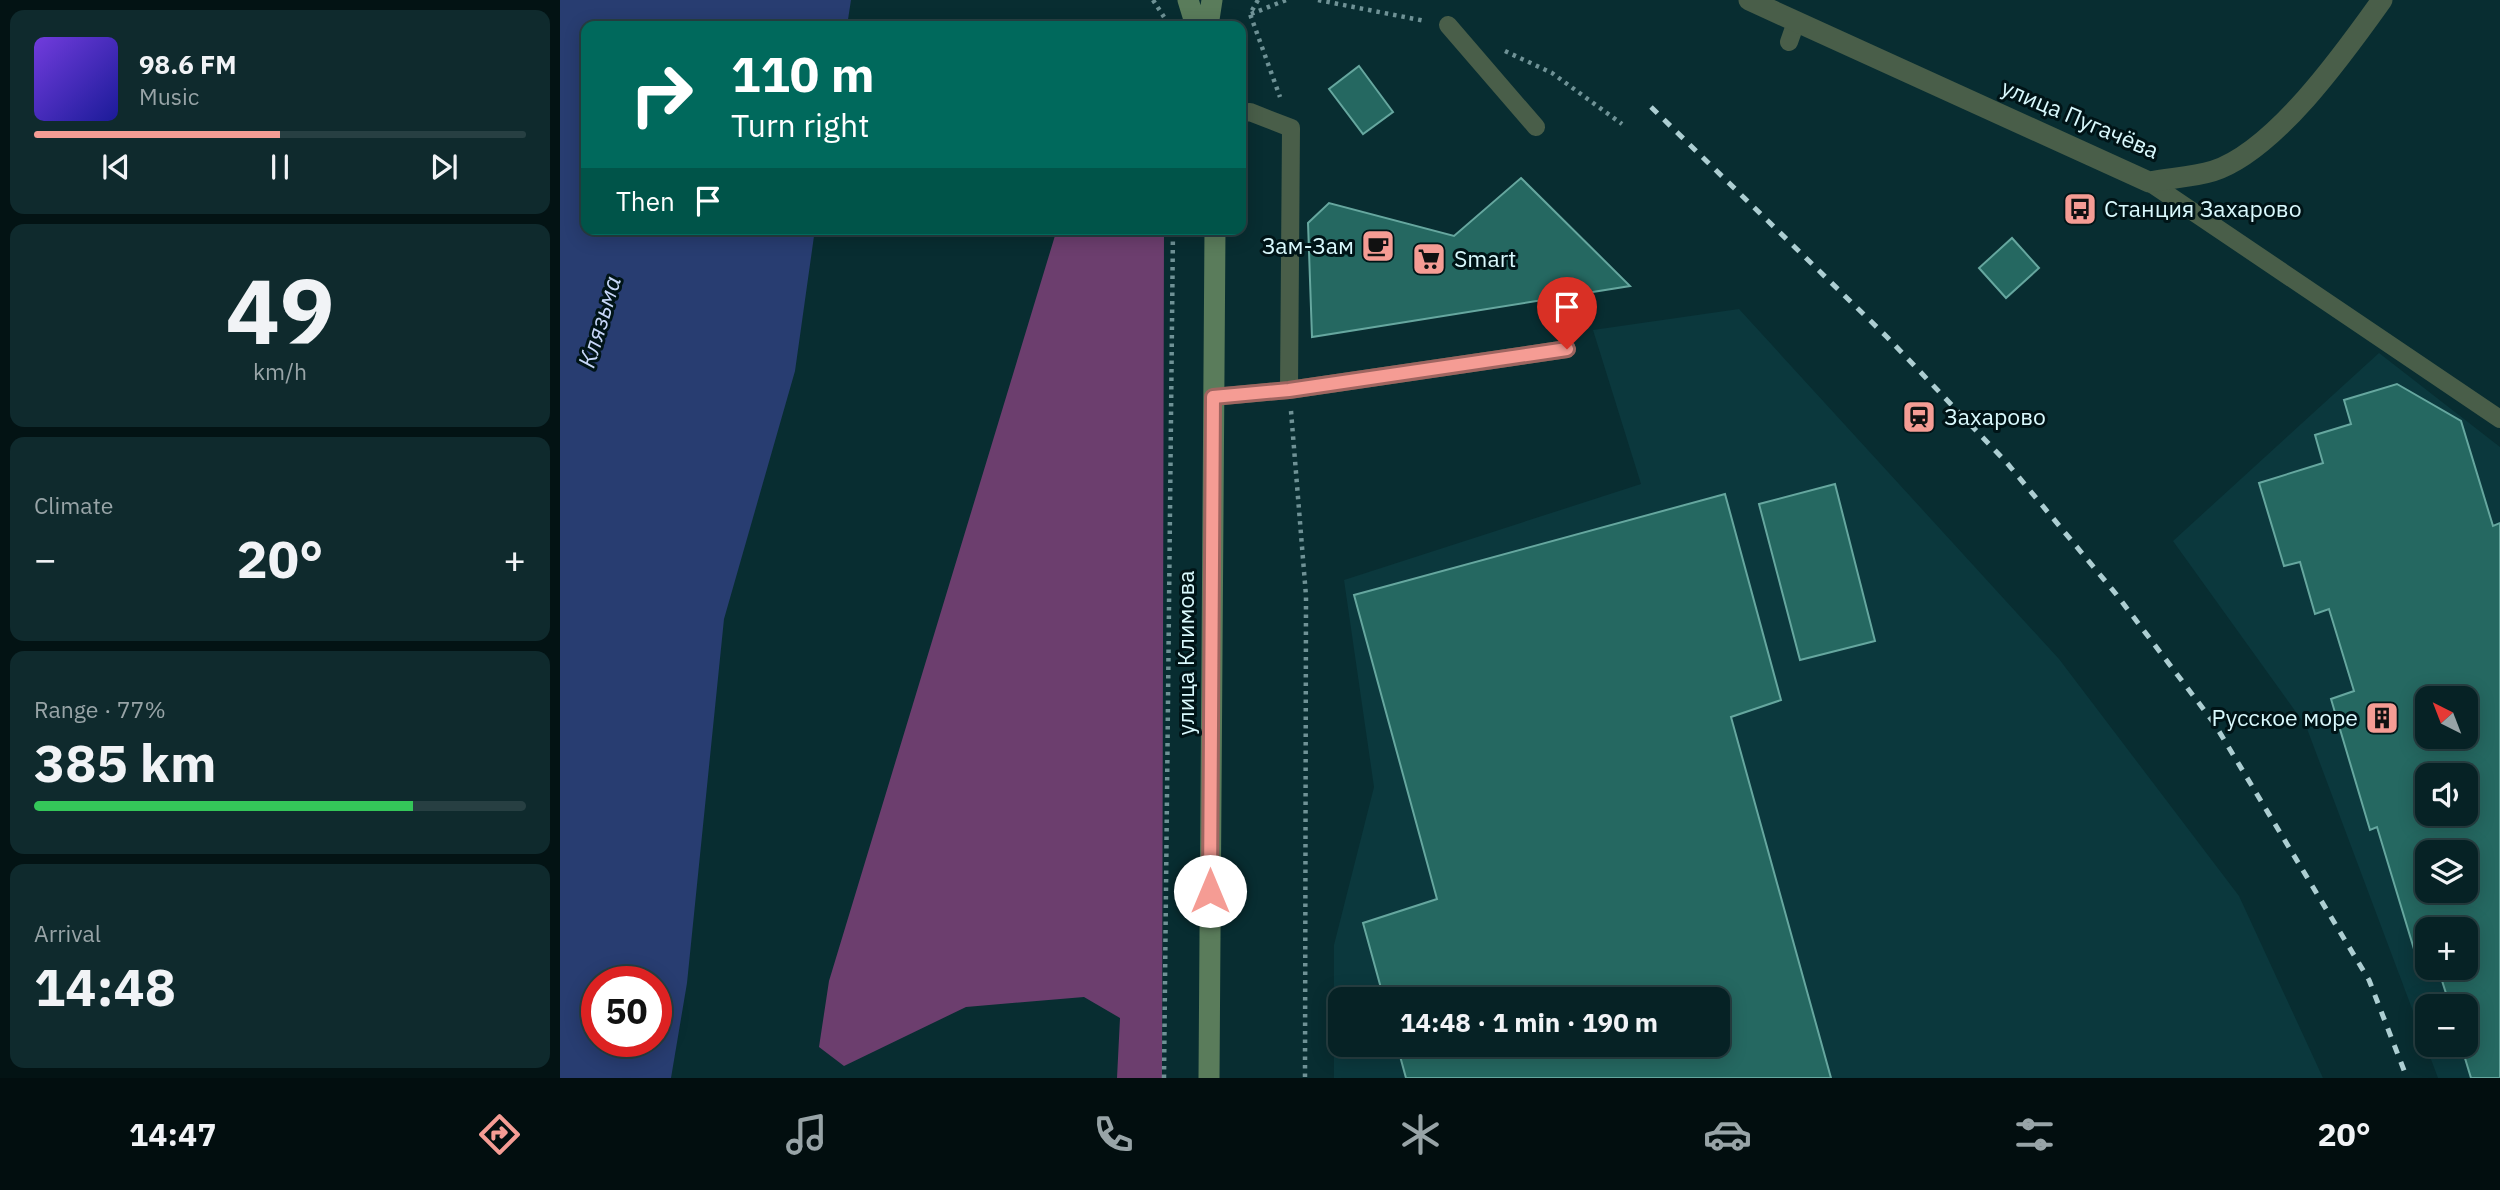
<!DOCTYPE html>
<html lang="en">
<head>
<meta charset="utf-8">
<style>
	body { margin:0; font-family:"IBM Plex Sans",sans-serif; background:#0f2a2d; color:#f1f3f6; height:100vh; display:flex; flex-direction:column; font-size:26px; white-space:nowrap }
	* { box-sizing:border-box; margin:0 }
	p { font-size:23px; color:#98a4a7 }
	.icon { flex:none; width:38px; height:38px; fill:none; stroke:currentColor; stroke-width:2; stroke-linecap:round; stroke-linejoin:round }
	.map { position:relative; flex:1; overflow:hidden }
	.details { display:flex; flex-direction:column; gap:10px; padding:10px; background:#031314; width:560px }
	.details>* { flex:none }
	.hud { position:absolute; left:21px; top:21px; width:665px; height:214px; border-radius:14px; box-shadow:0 4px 18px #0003,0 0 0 2px #273f42; background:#00695c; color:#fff; overflow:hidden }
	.needle { width:46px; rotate:318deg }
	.fabs { position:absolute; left:1855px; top:686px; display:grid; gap:14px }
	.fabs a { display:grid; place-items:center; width:63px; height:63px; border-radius:14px; background:#062225; box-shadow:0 4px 18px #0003,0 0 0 2px #273f42; font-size:35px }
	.speed { position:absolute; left:21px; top:966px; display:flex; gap:14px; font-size:35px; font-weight:700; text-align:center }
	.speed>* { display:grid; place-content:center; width:91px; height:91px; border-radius:50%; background:#062225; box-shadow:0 4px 18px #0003,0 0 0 2px #273f42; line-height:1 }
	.speed .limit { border:10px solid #d22; background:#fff; color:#111 }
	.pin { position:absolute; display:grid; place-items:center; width:60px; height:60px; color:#fff; margin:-72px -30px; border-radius:50% 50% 50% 0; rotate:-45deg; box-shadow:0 0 7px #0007 }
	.pin .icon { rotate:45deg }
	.me { position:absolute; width:77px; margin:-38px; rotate:0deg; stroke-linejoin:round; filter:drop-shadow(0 0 5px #0008) }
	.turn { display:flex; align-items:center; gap:24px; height:147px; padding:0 35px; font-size:32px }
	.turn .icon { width:91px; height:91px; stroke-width:2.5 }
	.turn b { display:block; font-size:49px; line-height:60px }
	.then { display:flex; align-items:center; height:66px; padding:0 35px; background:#0003; gap:14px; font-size:26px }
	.big { font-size:52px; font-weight:700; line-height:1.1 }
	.details .tile { flex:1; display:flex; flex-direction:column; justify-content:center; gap:10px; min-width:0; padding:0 24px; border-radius:14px; background:#0f2a2d }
	.details .dial { align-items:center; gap:0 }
	.dial b { font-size:91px; line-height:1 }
	.song { display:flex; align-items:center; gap:21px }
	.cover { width:84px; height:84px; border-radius:10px; background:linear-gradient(135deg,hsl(260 70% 55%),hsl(240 70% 35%)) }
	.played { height:7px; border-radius:4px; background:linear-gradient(90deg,#f59c94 50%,#273f42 50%) }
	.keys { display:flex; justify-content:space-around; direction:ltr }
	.heat { display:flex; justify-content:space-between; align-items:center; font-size:38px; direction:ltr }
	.charge { height:10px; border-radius:5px; background:linear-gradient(90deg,#34c759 77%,#273f42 0) }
	.trip { position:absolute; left:768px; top:987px; width:402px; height:70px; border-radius:14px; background:#062225; box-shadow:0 4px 18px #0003,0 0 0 2px #273f42; font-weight:700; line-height:70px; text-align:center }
	.dock { display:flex; height:112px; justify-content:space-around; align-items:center; background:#020e0f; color:#98a4a7 }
	.dock .icon { width:49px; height:49px }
	.dock .on { color:#f59c94 }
	.dock b { font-size:32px; color:#f1f3f6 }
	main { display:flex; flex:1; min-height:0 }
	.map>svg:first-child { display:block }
	.built { fill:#0b383d; fill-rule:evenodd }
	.forest { fill:#6c3e6e }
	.water { fill:#283d71; fill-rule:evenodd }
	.building { fill:#256861; stroke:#66a79f; stroke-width:2; fill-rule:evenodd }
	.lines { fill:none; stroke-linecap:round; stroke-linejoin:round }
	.path { stroke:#6f9296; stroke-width:4.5; stroke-dasharray:3.5 5; stroke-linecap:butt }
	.service { stroke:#495e49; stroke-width:18 }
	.tertiary { stroke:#495e49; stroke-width:21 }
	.secondary { stroke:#5a7c5b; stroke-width:21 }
	.rail { stroke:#adced2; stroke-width:5; stroke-dasharray:9 9; stroke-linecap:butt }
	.route-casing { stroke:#9f6560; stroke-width:18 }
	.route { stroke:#f59c94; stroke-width:12 }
	.labels { text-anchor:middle; stroke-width:6; stroke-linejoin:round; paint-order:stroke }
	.street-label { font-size:23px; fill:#d9f9fd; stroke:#001417 }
	.poi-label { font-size:23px; fill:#d9f9fd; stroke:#001417; text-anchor:start }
	.water-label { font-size:24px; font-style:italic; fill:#c7d7f8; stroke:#001417 }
</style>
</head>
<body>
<main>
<section class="details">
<div class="tile">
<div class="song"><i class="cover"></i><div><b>98.6 FM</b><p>Music</p></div></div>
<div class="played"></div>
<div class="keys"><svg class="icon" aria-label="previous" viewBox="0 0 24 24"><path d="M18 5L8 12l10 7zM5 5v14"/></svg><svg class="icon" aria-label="pause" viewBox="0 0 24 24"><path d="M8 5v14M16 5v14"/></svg><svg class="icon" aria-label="next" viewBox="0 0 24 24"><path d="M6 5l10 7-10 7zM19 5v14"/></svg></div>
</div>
<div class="tile dial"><b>49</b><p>km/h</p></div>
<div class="tile"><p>Climate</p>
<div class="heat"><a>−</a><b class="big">20°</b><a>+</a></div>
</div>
<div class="tile"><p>Range · 77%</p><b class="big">385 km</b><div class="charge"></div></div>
<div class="tile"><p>Arrival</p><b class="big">14:48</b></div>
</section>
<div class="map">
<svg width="1940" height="1078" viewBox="0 0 1940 1078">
	<rect width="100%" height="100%" fill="#082d31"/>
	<path class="built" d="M1179,309L1499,659L1679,896L1763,1078H774V945L814,787L784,580L1081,484L1033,330ZM780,999H1158V1045H780Z
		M1819,353L1940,447V1078H1878L1746,726L1613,541ZM1867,698H1906V737H1867ZM1867,775H1906V814H1867ZM1867,852H1906V891H1867ZM1867,929H1906V968H1867ZM1867,1006H1906V1045H1867Z"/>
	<path class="forest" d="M497,229H604L602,1078H557L560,1018L524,997L406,1007L284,1066L259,1047L269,981Z"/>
	<path class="water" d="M0,0H291L287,26H26V229H255L235,371L164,619L127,983L111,1078H0ZM37,982H96V1041H37Z"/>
	<path class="building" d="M799,66L833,112L803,134L769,89Z
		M961,178L1070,286L752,337L748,223L769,203L894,236Z
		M1452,238L1479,268L1446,298L1419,268Z
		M1837,384L1901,421L1933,526L1940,523V1078H1911L1901,1045H1906V1006H1890L1878,968H1906V929H1867V956L1857,959L1817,827L1810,830L1771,699L1794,691L1769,609L1755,614L1740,562L1724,566L1699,483L1763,463L1755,435L1791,424L1784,400ZM1867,698H1906V737H1867ZM1867,775H1906V814H1867ZM1867,852H1906V891H1867Z
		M1275,484L1315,641L1240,660L1199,504Z
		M1165,494L1221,700L1171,717L1271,1078H846L837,1045H1158V999H824L803,923L877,899L794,595Z"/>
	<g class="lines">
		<path class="path" d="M593,0L604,17
			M698,0L690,14L720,97
			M758,0L865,21
			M691,14L726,0
			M945,51L992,73L1062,124
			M731,411L746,596L745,1078
			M604,1078L613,229"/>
		<path class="service" d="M888,25L976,127
			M1229,42L1236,22
			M681,113L690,112L731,128L729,390
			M1589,182L1940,419
			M653,397L729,390L1007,349"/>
		<path class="tertiary" d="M1189,0L1589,182C1610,178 1633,177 1653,171C1715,151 1785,52 1822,0"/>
		<path class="secondary" d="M628,0L636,26
			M648,26L652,0
			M649,1078L655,229"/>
		<path class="rail" d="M1091,107L1327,337L1447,463L1556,594L1654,723L1809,980L1847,1078"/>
	</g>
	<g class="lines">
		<defs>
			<path id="route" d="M650,891L653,397L729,390L1007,349"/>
		</defs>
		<use href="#route" class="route-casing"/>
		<use href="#route" class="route"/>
	</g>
	<defs>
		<symbol id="bus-square" viewBox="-11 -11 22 22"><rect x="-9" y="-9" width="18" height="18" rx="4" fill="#f59c94" stroke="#001417"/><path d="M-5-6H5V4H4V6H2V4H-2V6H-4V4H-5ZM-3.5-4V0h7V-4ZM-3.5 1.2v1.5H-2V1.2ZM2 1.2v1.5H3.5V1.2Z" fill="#111"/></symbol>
		<symbol id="cafe-square" viewBox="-11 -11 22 22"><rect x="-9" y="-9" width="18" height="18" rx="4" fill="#f59c94" stroke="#001417"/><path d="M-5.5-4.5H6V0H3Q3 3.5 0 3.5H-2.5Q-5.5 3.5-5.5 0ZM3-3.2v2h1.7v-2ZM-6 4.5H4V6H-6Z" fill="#111"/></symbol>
		<symbol id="supermarket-square" viewBox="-11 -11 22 22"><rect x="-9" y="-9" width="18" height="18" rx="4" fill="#f59c94" stroke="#001417"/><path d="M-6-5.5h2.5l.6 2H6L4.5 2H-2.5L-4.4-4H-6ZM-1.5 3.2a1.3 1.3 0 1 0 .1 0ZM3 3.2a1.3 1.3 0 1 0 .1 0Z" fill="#111"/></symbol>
		<symbol id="station-square" viewBox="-11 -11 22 22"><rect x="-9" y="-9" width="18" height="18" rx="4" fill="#f59c94" stroke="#001417"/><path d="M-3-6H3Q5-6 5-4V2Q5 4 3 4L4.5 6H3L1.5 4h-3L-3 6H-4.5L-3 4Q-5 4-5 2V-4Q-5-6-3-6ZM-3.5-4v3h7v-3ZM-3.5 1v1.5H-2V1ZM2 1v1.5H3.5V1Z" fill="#111"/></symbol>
		<symbol id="building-square" viewBox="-11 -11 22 22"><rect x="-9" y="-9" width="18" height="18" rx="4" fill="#f59c94" stroke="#001417"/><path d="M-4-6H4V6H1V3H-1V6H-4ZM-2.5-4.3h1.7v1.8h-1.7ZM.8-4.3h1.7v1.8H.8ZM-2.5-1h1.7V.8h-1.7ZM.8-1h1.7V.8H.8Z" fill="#111"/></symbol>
	</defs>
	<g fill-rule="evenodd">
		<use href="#bus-square" x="1501" y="190" width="38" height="38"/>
		<use href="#cafe-square" x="799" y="227" width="38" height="38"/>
		<use href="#supermarket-square" x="850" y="240" width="38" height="38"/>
		<use href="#station-square" x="1340" y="398" width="38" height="38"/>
		<use href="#building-square" x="1803" y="699" width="38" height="38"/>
	</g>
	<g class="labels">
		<g class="street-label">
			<text transform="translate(1520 119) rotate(23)" y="8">улица Пугачёва</text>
			<text transform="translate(626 653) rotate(-90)" y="8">улица Климова</text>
		</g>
		<g class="poi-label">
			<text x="1544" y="217">Станция Захарово</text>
			<text x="794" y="254" text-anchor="end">Зам-Зам</text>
			<text x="894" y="267">Smart</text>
			<text x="1384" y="425">Захарово</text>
			<text x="1798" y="726" text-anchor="end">Русское море</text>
		</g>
		<g class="water-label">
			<text transform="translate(40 322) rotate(-73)" y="8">Клязьма</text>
		</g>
	</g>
</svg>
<div class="fabs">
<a><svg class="needle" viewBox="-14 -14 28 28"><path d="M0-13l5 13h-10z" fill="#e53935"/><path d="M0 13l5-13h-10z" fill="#98a4a7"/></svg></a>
<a><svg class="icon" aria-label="sound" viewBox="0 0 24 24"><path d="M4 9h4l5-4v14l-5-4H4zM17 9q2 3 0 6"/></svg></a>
<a><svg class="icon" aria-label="layers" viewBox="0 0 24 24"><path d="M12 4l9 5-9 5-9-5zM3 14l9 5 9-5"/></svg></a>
<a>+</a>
<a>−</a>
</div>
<div class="speed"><div class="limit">50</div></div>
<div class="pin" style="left:1007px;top:349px;background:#d93025"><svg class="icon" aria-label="arrive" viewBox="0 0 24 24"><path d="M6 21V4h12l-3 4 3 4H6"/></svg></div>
<svg class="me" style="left:650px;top:891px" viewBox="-20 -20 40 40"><circle r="19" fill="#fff"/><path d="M0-13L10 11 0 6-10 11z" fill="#f59c94"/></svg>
<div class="trip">14:48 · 1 min · 190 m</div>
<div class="hud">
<div class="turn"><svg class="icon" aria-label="right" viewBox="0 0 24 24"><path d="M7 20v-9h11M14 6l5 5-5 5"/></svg><div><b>110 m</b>Turn right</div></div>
<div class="then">Then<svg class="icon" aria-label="arrive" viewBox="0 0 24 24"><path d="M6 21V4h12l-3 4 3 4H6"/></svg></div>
</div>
</div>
</main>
<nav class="dock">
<b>14:47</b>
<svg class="icon on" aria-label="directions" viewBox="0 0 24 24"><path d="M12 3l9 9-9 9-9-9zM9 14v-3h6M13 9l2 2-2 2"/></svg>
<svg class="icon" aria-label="music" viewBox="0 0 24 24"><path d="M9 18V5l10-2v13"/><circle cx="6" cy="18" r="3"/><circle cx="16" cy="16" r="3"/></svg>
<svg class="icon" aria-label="phone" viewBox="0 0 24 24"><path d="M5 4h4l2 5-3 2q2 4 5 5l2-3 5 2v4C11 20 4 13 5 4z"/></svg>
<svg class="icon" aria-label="climate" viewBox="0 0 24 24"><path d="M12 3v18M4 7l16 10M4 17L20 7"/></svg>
<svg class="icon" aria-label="car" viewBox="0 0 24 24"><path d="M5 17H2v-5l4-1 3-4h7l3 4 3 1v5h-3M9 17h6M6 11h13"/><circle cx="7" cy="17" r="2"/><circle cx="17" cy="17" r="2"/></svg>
<svg class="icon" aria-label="filters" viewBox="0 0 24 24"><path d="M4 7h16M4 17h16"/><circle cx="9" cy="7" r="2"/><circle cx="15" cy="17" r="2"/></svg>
<b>20°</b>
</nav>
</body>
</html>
